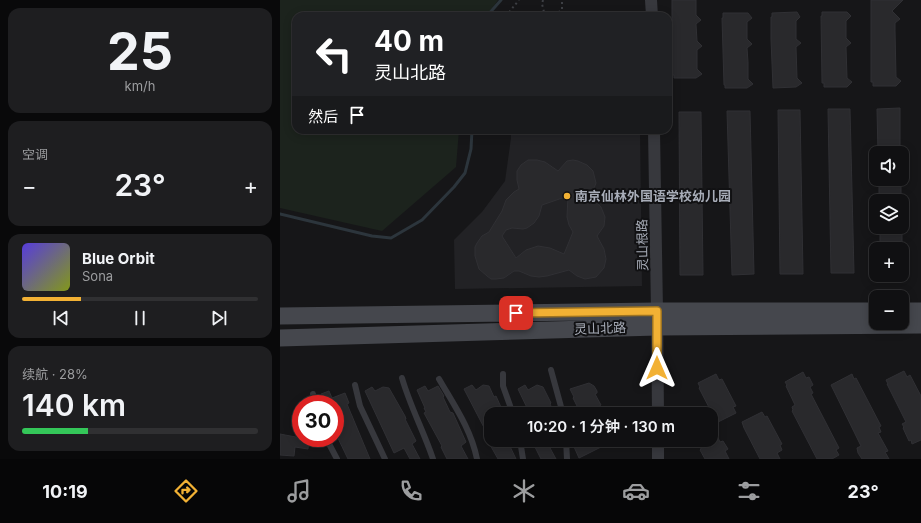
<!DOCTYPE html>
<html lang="zh">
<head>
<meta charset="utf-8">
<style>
	body { margin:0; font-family:Inter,"Noto Sans SC",sans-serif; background:#1e1e20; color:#f1f3f6; height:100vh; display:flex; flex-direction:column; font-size:15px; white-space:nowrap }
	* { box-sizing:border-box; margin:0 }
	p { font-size:13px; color:#9c9d9f }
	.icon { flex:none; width:22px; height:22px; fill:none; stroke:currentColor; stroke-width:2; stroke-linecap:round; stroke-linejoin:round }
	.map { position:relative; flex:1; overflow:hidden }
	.side { display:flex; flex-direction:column; gap:8px; padding:8px; background:#09090a; width:280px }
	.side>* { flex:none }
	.banner { position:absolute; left:12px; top:12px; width:380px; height:122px; border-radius:12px; box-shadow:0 2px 10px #0003,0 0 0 1px #303032; background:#202124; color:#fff; overflow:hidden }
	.buttons { position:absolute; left:589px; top:146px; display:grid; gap:8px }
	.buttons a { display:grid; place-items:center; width:40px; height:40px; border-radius:8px; background:#101012; box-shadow:0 2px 10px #0003,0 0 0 1px #303032; font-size:20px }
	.speed { position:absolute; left:12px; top:395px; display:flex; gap:8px; font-size:20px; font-weight:700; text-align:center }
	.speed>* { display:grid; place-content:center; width:52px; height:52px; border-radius:50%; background:#101012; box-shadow:0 2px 10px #0003,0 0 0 1px #303032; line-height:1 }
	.speed .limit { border:6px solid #d22; background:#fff; color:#111 }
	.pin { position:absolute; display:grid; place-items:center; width:34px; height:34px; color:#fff; margin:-17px; border-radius:8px; box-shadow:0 2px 6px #0006 }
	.me { position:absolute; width:44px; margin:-22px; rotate:0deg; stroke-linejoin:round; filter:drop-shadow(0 0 3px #0008) }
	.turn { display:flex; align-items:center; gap:14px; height:84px; padding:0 16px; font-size:18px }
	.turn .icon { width:52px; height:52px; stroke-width:2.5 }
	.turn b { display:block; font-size:28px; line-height:34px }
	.then { display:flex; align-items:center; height:38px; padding:0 16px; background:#0003; gap:8px; font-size:15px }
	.big { font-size:30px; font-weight:600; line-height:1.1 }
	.side .widget { flex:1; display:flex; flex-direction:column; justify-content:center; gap:6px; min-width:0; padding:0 14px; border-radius:12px; background:#1e1e20 }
	.side .dial { align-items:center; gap:0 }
	.dial b { font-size:52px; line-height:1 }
	.song { display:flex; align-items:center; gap:12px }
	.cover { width:48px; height:48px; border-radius:6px; background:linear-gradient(135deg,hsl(250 70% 55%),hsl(70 70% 35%)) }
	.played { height:4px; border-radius:2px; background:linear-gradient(90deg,#f2b134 25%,#303032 25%) }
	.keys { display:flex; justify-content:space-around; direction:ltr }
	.heat { display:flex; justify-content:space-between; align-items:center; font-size:22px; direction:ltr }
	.charge { height:6px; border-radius:3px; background:linear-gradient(90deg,#34c759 28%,#303032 0) }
	.trip { position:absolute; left:204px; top:407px; width:234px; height:40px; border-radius:12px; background:#101012; box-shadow:0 2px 10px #0003,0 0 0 1px #303032; font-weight:600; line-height:40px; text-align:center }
	.menu { display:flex; height:64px; justify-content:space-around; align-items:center; background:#060607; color:#9c9d9f }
	.menu .icon { width:28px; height:28px }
	.menu .selected { color:#f2b134 }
	.menu b { font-size:18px; color:#f1f3f6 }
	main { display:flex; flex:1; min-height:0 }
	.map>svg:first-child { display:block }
	.built { fill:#222225 }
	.green { fill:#1c231d }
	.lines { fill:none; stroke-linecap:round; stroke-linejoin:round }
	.stream { stroke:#2c353c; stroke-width:3 }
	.building { fill:#29292c; stroke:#303034; fill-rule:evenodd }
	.path { stroke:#3d3f44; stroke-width:2; stroke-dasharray:2 3; stroke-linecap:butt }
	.service { stroke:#37383d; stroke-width:6 }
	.minor { stroke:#37383d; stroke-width:12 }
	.secondary { stroke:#45474d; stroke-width:17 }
	.route-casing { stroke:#9d7322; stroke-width:10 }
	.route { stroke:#f2b134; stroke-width:7 }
	.poi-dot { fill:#f2b134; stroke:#111113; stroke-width:1.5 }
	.labels { text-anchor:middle; stroke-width:4; stroke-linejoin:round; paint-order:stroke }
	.poi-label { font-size:13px; font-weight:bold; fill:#a8adb8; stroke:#111113; text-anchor:start }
	.street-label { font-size:13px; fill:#a8adb8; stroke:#111113 }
</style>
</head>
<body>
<main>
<section class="side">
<div class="widget dial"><b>25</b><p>km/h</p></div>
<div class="widget"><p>空调</p>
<div class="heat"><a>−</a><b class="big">23°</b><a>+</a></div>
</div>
<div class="widget">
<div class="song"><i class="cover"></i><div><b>Blue Orbit</b><p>Sona</p></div></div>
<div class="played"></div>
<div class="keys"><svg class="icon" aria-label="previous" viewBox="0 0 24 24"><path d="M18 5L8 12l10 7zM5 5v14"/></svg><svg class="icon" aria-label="pause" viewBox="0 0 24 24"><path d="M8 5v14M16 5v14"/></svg><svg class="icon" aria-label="next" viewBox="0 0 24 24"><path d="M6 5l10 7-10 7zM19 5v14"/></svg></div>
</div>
<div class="widget"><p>续航 · 28%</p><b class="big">140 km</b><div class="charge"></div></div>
</section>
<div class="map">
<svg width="641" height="459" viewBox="0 0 641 459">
	<rect width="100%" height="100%" fill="#161618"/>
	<path class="built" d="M231,130H360L362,286L175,289L174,240L202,212L225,181L231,138Z"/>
	<path class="green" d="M0,0H218L207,16H16V130H179L176,167L102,231L0,208Z"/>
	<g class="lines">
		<path class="stream" d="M207,16L221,0
			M0,214L92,236L111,238L142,220L174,187L185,173L191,149L192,130"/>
	</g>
	<path class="building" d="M392,0H416V15L421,20L416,24L417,41L422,46L417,50V69L422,74L416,78H394V75H392Z
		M591,0H623L612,11L620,19L615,23V30L616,77L621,81L616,86H593V82H591Z
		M517,12L520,17L516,21V39L521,43L516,47L517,78L522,83L516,87L493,88L491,39V17H492V13Z
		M542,12H567L571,16L566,21V38L571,43L566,47L567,78L572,82L567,87H544V83H542L541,16H542Z
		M443,13H468L472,18L467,22V39L472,44L467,48L468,62V79L473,84L467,88H445V85H444L442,18H443Z
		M620,108V153H598L597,109Z
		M548,109H570L574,273H551Z
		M498,110H520L523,274H500Z
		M447,111H470L474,274L452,275Z
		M399,112H421L423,275H400Z
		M248,160H257L265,162L278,171L287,161L293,160L298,161L307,165L313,171L316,183L311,196L321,207L325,217L324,226L317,236L324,249L326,259L324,268L316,277L305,279L297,276L289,270L267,276L259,277L251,276L239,271H234L224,278L216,279H211L207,276L199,269L195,256V247L197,243L202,236L209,232L222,211L226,200L234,192L239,189L237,180V171L241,165ZM288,196L287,217L289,225L293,232L284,254L270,248L258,246L246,250L236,258L222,236L226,230L232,228L243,229L247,228L254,223L259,216L262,205Z
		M599,179H621V201H599Z
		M600,227H622V249H600Z
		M624,371L627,377L630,375L641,396V440L632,444L631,440L629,441L623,428L624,427L622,424L626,422L607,384H608L606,380Z
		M523,372L526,378L529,377L533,385L530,387L533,393L531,394L559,448L556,450L559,455L552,459H537L512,411L513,410L512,407L515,405L506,386L507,385L505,382Z
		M436,374L439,380L442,379L456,406L453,407L456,413L438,422L436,419H435L419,388L420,387L418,383Z
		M572,374L574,379L576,378L601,426L599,427L601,432L598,433L608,451L605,452L609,459H582L578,453L577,448L581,446L551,385Z
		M309,383L314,386L317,391V393L315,394L321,405L316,408L319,414H301L293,398L294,397L290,389Z
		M192,385L196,390L203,385L209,386L214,397L216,396L224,414H211V441L184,389Z
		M245,385L248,390L257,385L263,387L271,403L270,404L271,406L269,407L273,414H250L238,389Z
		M145,386L148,391L158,386L164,396L163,397L170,412L173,413L186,442L181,446L188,459H167L161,447L162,446L144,413L146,412L144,408H145L137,390Z
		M92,387L95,391L103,387L109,388L125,416L126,419H125L136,441L132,444L140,459H130L124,448L114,453L85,391Z
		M49,391L52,398L65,393L69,403L67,404L90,459H68L55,432V404H39L44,401L41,394Z
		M482,412L485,417L487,416L502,444L500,445L502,450L497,453L500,459H480L464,428L462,422Z
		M0,434L21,438H29L28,449L15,447L14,456L0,455Z
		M437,436L440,442L443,441L448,449L445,451L449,459H425L420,450L421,449L420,445L424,443L422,440H431Z
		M214,440H227L236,459H218L209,443Z
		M260,440H282V443L270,448L276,459H261L255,447L257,446L255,442Z
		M291,440H317L321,447L299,458Z"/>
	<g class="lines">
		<path class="path" d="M263,0L262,4L265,16
			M226,16L239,0
			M275,16L282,9V0"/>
		<path class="service" d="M271,370L283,414
			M223,374V386L233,414
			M122,378C130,406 144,432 153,459
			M159,379C174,405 191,429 197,459
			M75,385L80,406L105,459
			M33,394L35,404
			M46,438L57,459
			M240,440L243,459
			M286,440L287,459"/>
		<path class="minor" d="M371,0L372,16
			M374,130L377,311L378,414
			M378,440V459"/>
		<path class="secondary" d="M622,311H641
			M0,316L377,311H596
			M0,338L377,327L641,325"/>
	</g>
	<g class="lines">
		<defs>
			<path id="route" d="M236,313L377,311V368"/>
		</defs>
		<use href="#route" class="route-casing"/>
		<use href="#route" class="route"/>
	</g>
	<circle class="poi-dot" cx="287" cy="196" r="4"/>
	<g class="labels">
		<g class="poi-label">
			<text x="295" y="201">南京仙林外国语学校幼儿园</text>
		</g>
		<g class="street-label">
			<text transform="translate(362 245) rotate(-91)" y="5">灵山根路</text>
			<text transform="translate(320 328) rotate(-2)" y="5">灵山北路</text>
		</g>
	</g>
</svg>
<div class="buttons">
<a><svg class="icon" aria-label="sound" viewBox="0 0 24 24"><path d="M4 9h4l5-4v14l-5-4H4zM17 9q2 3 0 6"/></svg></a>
<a><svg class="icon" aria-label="layers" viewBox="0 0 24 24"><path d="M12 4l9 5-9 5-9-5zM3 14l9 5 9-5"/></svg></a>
<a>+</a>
<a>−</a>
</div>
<div class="speed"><div class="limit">30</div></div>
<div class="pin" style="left:236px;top:313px;background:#d93025"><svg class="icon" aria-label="arrive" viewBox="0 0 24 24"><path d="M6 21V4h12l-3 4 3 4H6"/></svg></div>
<svg class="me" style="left:377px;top:368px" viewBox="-20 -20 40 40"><path d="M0-17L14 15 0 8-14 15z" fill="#f2b134" stroke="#fff" stroke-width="4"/></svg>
<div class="trip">10:20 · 1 分钟 · 130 m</div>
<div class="banner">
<div class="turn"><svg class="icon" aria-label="left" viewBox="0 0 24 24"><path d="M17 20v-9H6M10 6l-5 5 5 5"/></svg><div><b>40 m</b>灵山北路</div></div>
<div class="then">然后<svg class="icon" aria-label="arrive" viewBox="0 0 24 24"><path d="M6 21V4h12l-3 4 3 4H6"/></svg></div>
</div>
</div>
</main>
<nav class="menu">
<b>10:19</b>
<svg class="icon selected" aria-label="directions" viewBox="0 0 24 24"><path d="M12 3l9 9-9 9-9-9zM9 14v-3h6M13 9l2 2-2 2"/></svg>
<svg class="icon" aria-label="music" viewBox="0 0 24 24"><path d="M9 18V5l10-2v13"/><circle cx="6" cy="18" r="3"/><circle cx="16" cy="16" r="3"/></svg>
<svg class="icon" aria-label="phone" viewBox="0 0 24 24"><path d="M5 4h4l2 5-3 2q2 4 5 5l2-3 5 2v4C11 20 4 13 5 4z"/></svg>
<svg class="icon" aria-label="climate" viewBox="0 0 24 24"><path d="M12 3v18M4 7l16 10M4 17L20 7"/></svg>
<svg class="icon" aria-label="car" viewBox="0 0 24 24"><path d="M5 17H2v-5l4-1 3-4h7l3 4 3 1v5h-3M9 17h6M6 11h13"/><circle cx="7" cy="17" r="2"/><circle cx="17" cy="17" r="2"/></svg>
<svg class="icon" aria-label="filters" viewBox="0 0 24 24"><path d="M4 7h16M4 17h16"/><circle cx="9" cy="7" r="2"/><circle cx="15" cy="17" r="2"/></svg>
<b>23°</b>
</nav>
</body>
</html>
